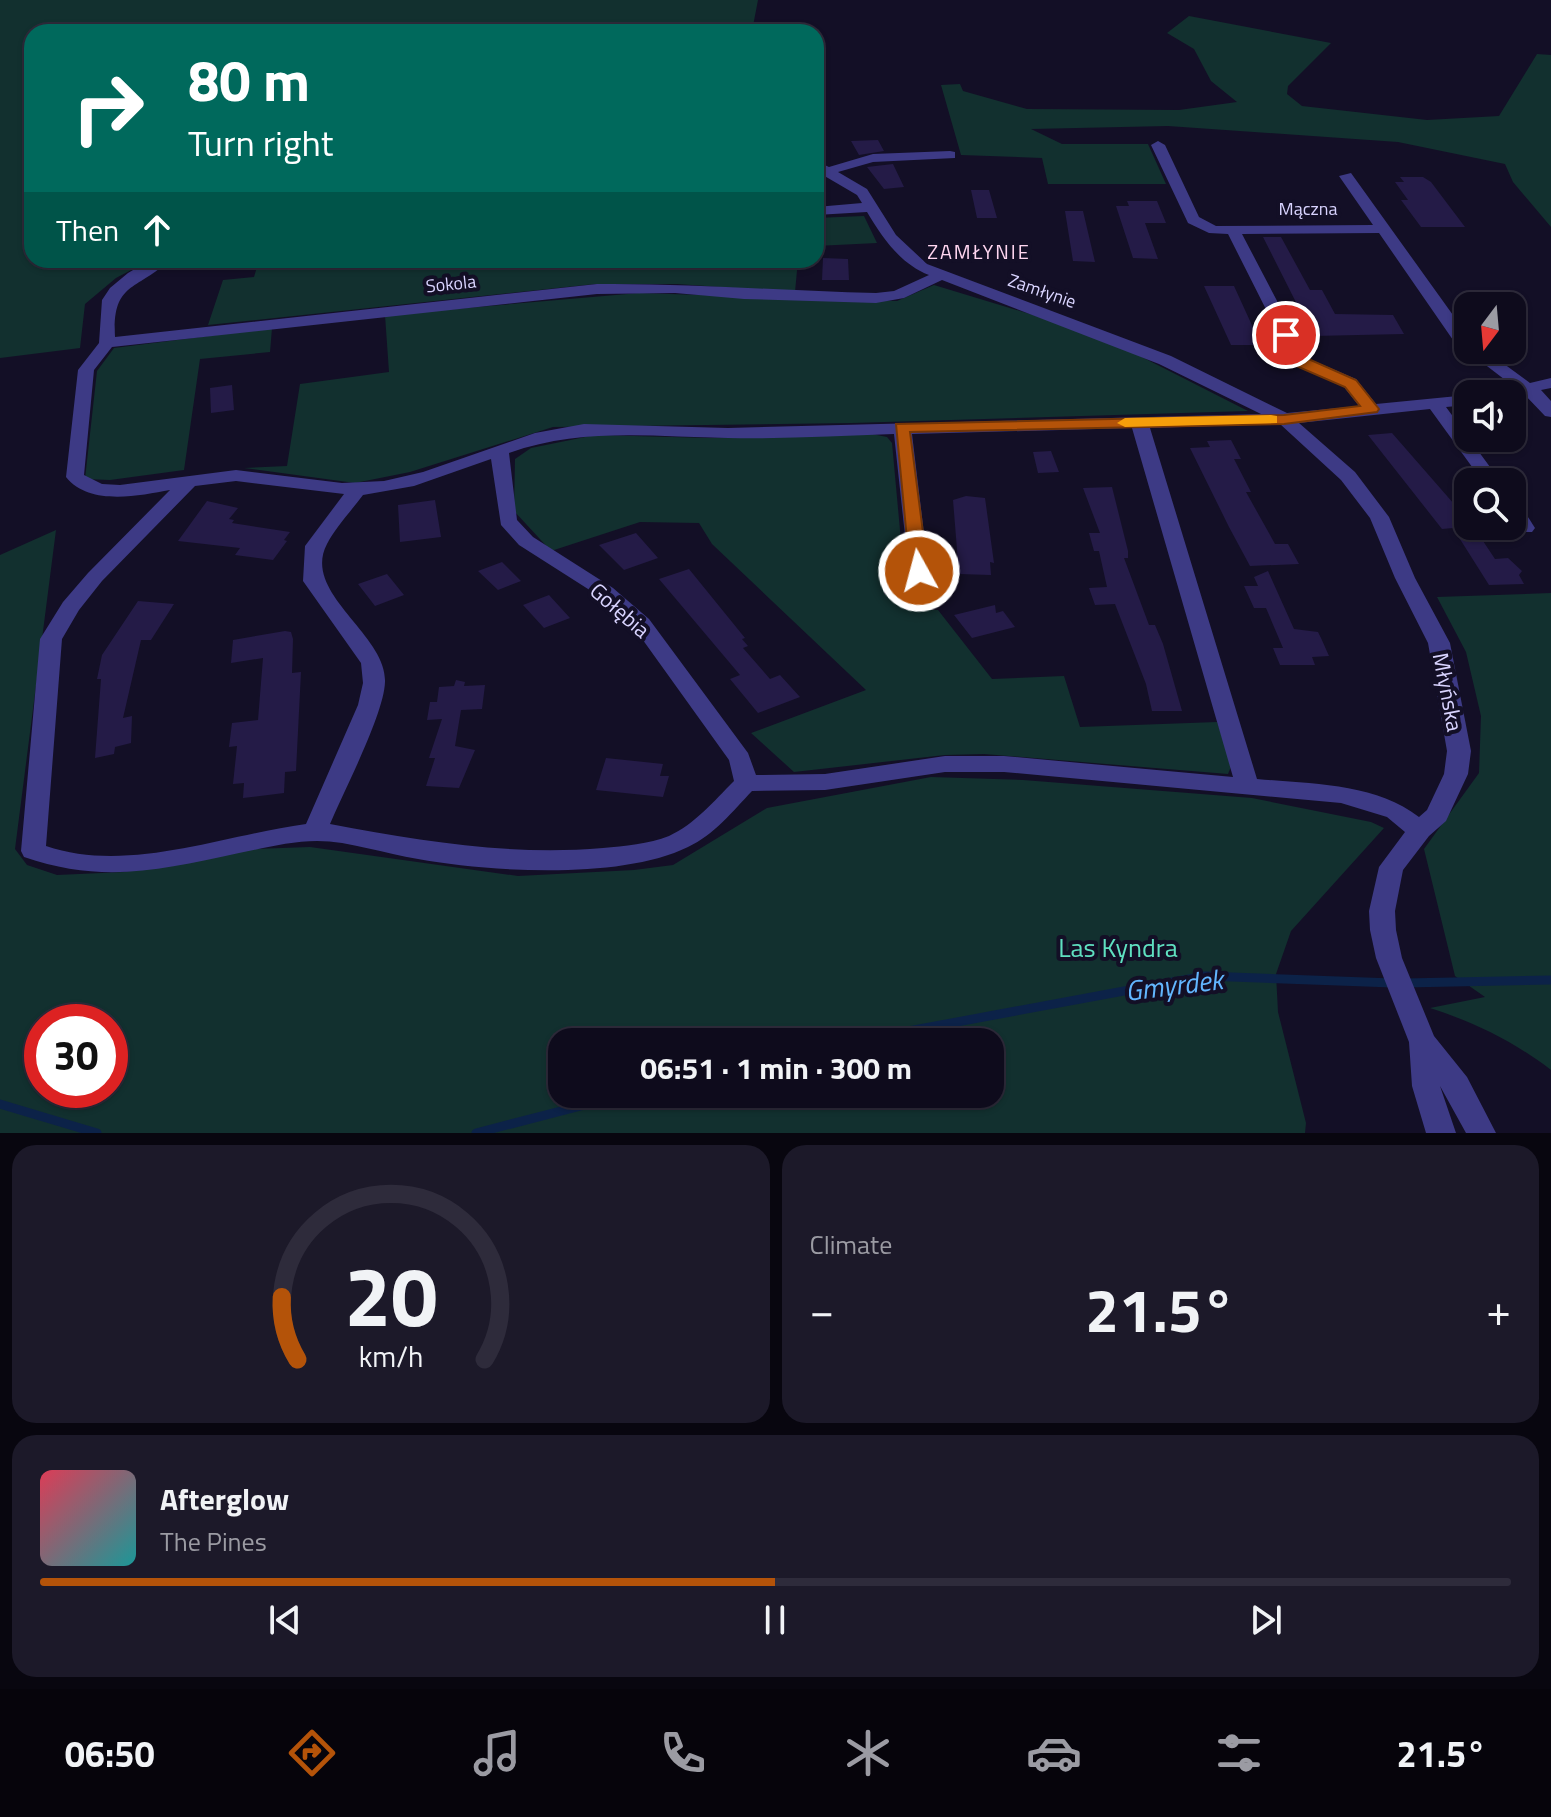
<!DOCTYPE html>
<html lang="en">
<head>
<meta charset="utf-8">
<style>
	body { margin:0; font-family:"Titillium Web",sans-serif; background:#1c1929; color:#f1f3f6; height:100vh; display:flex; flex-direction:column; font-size:30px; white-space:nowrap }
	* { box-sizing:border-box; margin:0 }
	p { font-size:26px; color:#9b9ba3 }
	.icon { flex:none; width:44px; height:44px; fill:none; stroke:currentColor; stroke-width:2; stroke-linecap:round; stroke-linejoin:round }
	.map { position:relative; height:1133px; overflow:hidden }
	.details { display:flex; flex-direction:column; gap:12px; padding:12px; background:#08060f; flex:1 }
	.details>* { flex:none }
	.top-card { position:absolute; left:24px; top:24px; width:800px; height:244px; border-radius:24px; box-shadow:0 2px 6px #0004,0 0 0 2px #2e2b3b; background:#00695c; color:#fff; overflow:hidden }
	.needle { width:52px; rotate:196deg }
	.controls { position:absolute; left:1454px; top:292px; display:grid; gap:16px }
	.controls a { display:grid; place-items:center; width:72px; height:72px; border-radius:16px; background:#0e0b1c; box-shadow:0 2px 6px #0004,0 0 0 2px #2e2b3b; font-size:40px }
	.speed { position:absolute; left:24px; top:1004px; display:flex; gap:16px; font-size:40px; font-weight:700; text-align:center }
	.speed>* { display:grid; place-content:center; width:104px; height:104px; border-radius:50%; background:#0e0b1c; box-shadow:0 2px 6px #0004,0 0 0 2px #2e2b3b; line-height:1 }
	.speed .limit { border:12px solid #d22; background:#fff; color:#111 }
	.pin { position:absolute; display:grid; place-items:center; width:68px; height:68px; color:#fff; margin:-34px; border:4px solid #fff; border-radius:50%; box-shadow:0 2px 8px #0007 }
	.me { position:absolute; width:88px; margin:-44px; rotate:353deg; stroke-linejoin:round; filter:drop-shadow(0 0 6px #0008) }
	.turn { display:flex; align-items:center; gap:28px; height:168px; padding:0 32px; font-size:36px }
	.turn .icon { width:104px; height:104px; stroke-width:2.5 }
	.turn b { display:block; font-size:56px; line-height:68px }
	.then { display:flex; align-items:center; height:76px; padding:0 32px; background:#0003; gap:16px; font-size:30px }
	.big { font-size:60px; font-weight:700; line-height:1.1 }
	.details .widget { flex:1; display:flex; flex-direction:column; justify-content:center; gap:12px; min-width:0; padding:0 28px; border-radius:24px; background:#1c1929 }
	.details .dial { align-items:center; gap:0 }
	.dial svg { height:208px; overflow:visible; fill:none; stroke:#2e2b3b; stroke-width:7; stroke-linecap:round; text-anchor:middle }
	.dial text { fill:#f1f3f6; stroke:none }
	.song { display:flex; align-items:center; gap:24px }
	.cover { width:96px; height:96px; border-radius:12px; background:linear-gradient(135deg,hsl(350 70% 55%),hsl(180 70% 35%)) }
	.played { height:8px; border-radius:4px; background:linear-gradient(90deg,#b45309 50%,#2e2b3b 50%) }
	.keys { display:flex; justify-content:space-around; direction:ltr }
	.heat { display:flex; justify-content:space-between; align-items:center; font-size:44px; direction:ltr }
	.details .tiles { flex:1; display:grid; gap:12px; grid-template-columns:1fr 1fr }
	.widget:last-child { grid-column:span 2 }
	.trip { position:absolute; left:548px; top:1028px; width:456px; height:80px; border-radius:24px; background:#0e0b1c; box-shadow:0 2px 6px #0004,0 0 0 2px #2e2b3b; font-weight:700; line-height:80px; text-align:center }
	.tabs { display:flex; height:128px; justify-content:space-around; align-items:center; background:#06040b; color:#9b9ba3 }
	.tabs .icon { width:56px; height:56px }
	.tabs .on { color:#b45309 }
	.tabs b { font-size:36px; color:#f1f3f6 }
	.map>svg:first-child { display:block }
	.green { fill:#12302f; fill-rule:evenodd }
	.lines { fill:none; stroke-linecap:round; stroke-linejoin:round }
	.stream { stroke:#0c2248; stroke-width:9 }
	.building { fill:#241b47 }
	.minor { fill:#3d3a85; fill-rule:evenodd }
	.route { fill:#b45309; stroke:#753606; stroke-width:2 }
	.slow { fill:#f59e0b }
	.labels { text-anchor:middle; stroke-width:8; stroke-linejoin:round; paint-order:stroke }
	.far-street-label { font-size:18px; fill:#d9d4ff; stroke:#130f26 }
	.far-neighbourhood-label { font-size:20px; letter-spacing:2px; fill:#ffd6f0; stroke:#130f26 }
	.street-label { font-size:22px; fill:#d9d4ff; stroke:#130f26 }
	.near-park-label { font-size:26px; fill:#5fe0c0; stroke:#130f26 }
	.near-water-label { font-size:28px; font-style:italic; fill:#62b6ff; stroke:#130f26 }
</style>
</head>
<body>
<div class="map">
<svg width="1551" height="1133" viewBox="0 0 1551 1133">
	<rect width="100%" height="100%" fill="#130f26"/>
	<path class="green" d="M0,0H758L753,26L695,25L693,32H32V260H150L116,278L85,304L80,348L0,358Z
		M1189,16L1331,43L1288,86L1287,94L1302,106L1427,120L1499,116L1537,54L1551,55V227L1513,182L1505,164L1398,142L1168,126L1031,129L1062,144H1148L1166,184H1048L1042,158L961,155L941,85L960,84L963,91L1027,109L1179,110L1237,102L1211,81L1194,49L1167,33Z
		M864,216L877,243L816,246V218Z
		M259,260H798L795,292L677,284H595L208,325L223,280L254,277Z
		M934,285L1056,322L1130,351L1248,411L852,423L553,427L410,472L355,483L244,468L287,466L300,384L389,372L385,315L639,293L897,301Z
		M272,328L270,352L200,359L184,470L110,480L85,479L97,371L114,348Z
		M872,434L887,437L892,443L901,541L886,550L884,594L905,595V610H938L992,679L1064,676L1080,727L1217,722L1232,764L1228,774L984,754L945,755L794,772L751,733L866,690L712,544L699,523L640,522L551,551L514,511L515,459L531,448L595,435L710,438Z
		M56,530L15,849L27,865L57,875L124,872L252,849L310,847L518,876L634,870L673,865L767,808L931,777L1023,780L1252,798L1371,822L1384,828L1291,931L1276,974L1278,1012L1306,1123L1305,1133H0V555ZM42,1022H110V1090H42ZM562,1042H990V1094H562Z
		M1551,593V1070C1513,1041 1476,1023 1430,1008L1485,997L1455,976L1424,849L1479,773L1481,716L1466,652L1437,597Z"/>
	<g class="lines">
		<path class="stream" d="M1405,983L1551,980
			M849,1042L1205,976L1393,983
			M0,1104L97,1133
			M476,1133L627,1094"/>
	</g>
	<path class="building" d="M878,140L884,151L859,155L851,141Z
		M893,164L904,187L884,189L867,167Z
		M1400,177H1423L1431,182L1465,227H1421L1401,200H1408L1395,182H1404Z
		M971,190H989L997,218H977Z
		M1127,201H1157L1166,223H1145L1158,259L1133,258L1116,206H1129Z
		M1065,211H1083L1095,262L1073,261Z
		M1263,237H1281L1310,290H1322L1335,314L1393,315L1404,334L1313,336Z
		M823,258L848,259L849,280H822Z
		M1204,286H1234L1261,345H1231Z
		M232,385L234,410L211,413L210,388Z
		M1392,433L1468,520V526H1473L1495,559L1508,558L1522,571L1519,575L1524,584L1489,585L1453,528L1442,529L1368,435Z
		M1231,440L1241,459H1234L1251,492H1246L1275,544H1288L1299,564L1250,566L1229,527L1190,448L1210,447L1207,441Z
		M1051,451L1059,472L1038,473L1033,452Z
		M1112,487L1128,551V558H1124L1149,625H1155L1163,644L1182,711H1152L1146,684L1115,604L1095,605L1089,588L1107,587L1099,551H1094L1089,533H1100L1083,488Z
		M966,496L985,498L994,563L990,562L991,575L959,574L953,500Z
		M435,500L441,537L400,542L398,505Z
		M207,501L238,508L229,519L234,520L232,523L290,532L284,540L287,541L273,560L235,555L240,548L178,541Z
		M636,533L658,558L624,570L599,545Z
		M502,562L521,581L498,590L478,571Z
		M689,569L745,638L742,639L748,646L743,648L770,679L780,675L800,697L758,713L730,679L740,675L659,579Z
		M1268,571L1294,629L1318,632L1321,638L1329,656L1312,657L1315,665H1280L1273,648H1283L1266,608H1254L1244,586H1258L1254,577Z
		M387,574L404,595L375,606L358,584Z
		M549,595L570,618L544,628L523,605Z
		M138,601L174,604L151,640H141L123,718L132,716L131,743L115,747L114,754L95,758L101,679H97L102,655Z
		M995,605L996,613L1003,611L1015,627L972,638L954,615Z
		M285,631L291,632L293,639L292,673L301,672L296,771L285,772L284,793L243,798L244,783L233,784L237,746L229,747L232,723L258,720L263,658L231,663L233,640Z
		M456,680L465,682L464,686L485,685L482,709L461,710L455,746L475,750L459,788L426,786L435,758H429L442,719L427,720L430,702H437L439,687L454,686Z
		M606,758L663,764L660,776H669L663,797L596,790Z"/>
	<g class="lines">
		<path class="minor" d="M1158,141L1165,145L1199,217L1216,226L1373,225L1339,176L1351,173L1468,336V350H1485L1530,383L1551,378V388L1541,390L1551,401V417L1545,416L1524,394L1512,397V394H1493L1513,386L1453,340L1379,233L1242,234L1307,358L1356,379L1376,404L1468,395V405L1446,407L1501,482H1483L1430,409L1299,423L1355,472L1389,517L1415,578L1450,643L1471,751L1468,774L1446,821L1429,836L1403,870L1395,911L1396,930L1402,958L1434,1036L1467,1077L1496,1133H1466L1440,1086L1456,1133H1426L1412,1086L1409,1042L1376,958L1370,930L1369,911L1379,867L1405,832L1387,817L1341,803L1004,772H945L825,790L752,791C733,811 714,835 688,847C621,880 491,872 418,859C385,854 350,841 317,841C291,841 264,848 239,853C161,870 102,884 24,857L21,851L40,639L63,602L88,573L170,490C138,496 89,506 66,477L78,370L99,343L102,300L110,288L128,273L150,260H169C138,291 112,281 115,337L597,284C690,283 783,291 876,293L894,291L929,275C900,264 882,237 867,212L816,215V207L862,203L857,195L816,171V161L829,167L873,154L950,151L955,152V158L873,162L838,172L867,189L896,235L927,264L1171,356L1287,413L1359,406L1344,387L1294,365L1228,234L1209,233L1188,223L1151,145ZM942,280L1159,364L1261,414L728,428L584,424L535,433L423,472L384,481L342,483L236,470L120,485L102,484L84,475L94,370L112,347L597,294L675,293L744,299L876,303L904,298ZM1280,424L1341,480L1370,518L1395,578L1428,643L1447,751L1444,774L1427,810L1419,817C1375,783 1311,784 1257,779L1150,428ZM1132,428L1233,777L1004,756H945L825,774L756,775L748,753L649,619L613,588L533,537L517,520L509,453C582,427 652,437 728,438C783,439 839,436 894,434L912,600L922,606L932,600L912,434ZM491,459L501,525L519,545L599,596L635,629L729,760L734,781C714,801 695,824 669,836C649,844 624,846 603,848C510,856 421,841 330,824C344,791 384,714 385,682C387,634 301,593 327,544C336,527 351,511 363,495L414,486ZM236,481L344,494L305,546L303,581L361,663L363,683L358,705L306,824C223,835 128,874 46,846L62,639L79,610L102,581L195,486Z
			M1512,504C1523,507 1529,519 1535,528L1532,532H1518L1512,523Z"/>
	</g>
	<path class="route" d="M1286,331L1291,332L1306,358L1356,380L1379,409L1377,412L1284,424L910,432L928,571L919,577L910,571L896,424L1284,415L1360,406L1345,387L1294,365L1279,335Z"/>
	<path class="slow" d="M1271,415L1277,416V423L1125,427L1117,423L1125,418Z"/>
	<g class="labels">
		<g class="far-street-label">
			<text x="1308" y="215">Mączna</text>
			<text transform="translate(451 284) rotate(-6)" y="6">Sokola</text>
			<text transform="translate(1042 291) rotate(19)" y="6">Zamłynie</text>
		</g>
		<g class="far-neighbourhood-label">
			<text x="979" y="259">ZAMŁYNIE</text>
		</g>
		<g class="street-label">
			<text transform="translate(620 610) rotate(41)" y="8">Gołębia</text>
			<text transform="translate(1448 692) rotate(79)" y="8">Młyńska</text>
		</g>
		<g class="near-park-label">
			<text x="1118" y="957">Las Kyndra</text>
		</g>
		<g class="near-water-label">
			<text transform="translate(1174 985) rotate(-7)" y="10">Gmyrdek</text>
		</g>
	</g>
</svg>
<div class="controls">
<a><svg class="needle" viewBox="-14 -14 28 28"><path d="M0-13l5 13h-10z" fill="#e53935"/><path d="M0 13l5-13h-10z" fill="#9b9ba3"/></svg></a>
<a><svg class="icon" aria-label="sound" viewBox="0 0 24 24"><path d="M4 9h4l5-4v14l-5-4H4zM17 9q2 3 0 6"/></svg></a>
<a><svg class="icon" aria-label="search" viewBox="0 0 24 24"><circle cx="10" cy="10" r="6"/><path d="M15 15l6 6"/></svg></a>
</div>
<div class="speed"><div class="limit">30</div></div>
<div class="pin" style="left:1286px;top:335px;background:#d93025"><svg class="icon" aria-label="arrive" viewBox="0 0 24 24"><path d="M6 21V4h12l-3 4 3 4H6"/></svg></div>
<svg class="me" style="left:919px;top:571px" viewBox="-20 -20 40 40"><circle r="17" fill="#b45309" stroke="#fff" stroke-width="3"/><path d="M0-11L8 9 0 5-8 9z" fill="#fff"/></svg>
<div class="trip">06:51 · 1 min · 300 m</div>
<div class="top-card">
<div class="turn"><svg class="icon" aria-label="right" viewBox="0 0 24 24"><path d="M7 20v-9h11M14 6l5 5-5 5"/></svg><div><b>80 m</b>Turn right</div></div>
<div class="then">Then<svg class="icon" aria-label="ahead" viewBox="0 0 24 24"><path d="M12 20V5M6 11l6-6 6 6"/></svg></div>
</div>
</div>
<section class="details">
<div class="tiles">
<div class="widget dial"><svg viewBox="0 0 100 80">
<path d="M14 69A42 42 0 1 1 86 69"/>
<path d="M14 69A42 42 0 0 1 8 45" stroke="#b45309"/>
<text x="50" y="56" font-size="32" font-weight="700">20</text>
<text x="50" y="72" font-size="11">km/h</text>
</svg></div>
<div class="widget"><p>Climate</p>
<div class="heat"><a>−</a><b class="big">21.5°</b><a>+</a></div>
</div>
<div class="widget">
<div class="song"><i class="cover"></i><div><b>Afterglow</b><p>The Pines</p></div></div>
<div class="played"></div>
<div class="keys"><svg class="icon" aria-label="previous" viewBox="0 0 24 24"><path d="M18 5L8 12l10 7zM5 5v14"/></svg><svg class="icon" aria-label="pause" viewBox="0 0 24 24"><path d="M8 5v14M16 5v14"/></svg><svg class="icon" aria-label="next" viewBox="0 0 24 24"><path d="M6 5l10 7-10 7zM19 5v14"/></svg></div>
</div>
</div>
</section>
<nav class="tabs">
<b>06:50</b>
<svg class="icon on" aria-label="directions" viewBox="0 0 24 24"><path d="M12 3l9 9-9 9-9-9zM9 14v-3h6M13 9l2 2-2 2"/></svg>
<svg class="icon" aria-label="music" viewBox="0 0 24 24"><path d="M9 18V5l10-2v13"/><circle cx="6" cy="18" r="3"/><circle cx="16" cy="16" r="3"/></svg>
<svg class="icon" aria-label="phone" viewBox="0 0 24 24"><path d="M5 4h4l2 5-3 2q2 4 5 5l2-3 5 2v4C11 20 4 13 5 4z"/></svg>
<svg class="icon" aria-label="climate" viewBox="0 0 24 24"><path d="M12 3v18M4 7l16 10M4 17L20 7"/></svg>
<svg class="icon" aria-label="car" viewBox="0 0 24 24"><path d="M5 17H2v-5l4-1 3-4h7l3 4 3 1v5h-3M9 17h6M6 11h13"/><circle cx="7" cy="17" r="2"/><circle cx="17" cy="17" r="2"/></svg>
<svg class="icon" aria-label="filters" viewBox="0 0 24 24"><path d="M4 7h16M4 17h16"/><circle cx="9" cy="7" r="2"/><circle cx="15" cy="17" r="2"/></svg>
<b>21.5°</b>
</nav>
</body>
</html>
